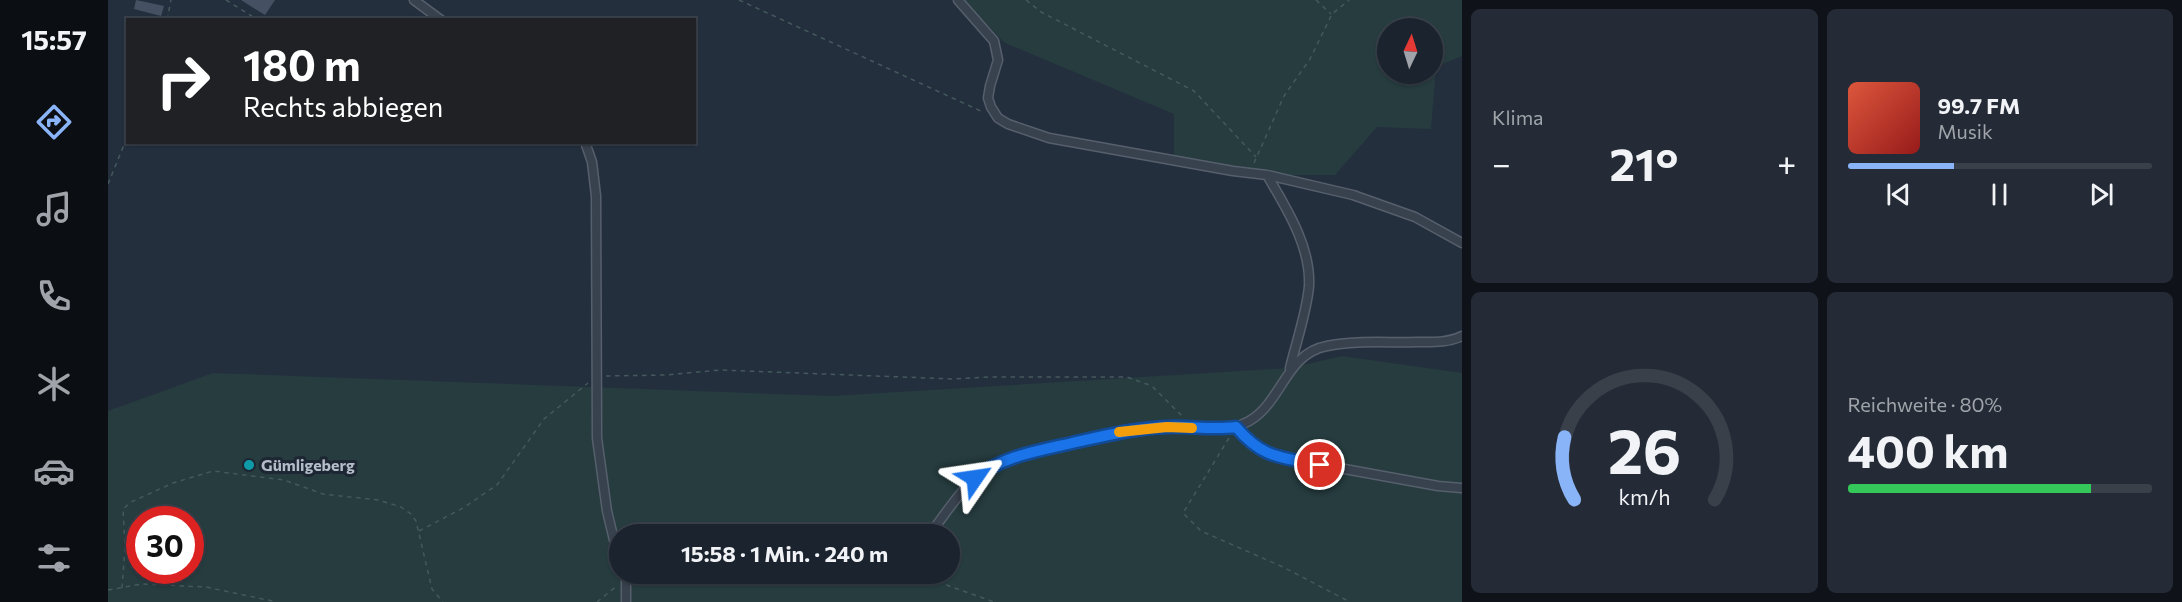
<!DOCTYPE html>
<html lang="de">
<head>
<meta charset="utf-8">
<style>
	body { margin:0; font-family:Commissioner,sans-serif; background:#242b36; color:#f1f3f6; height:100vh; display:flex; flex-direction:column; font-size:22px; white-space:nowrap }
	* { box-sizing:border-box; margin:0 }
	p { font-size:20px; color:#a0a4aa }
	.icon { flex:none; width:33px; height:33px; fill:none; stroke:currentColor; stroke-width:2; stroke-linecap:round; stroke-linejoin:round }
	.map { position:relative; flex:1; overflow:hidden }
	.side { display:flex; flex-direction:column; gap:9px; padding:9px; background:#0f1319; width:720px }
	.side>* { flex:none }
	.top-card { position:absolute; left:18px; top:18px; width:570px; height:126px; border-radius:0px; box-shadow:0 2px 4px #0004,0 0 0 2px #39404a; background:#202124; color:#fff; overflow:hidden }
	.needle { width:39px; rotate:4deg }
	.tools { position:absolute; left:1269px; top:18px; display:grid; gap:12px }
	.tools a { display:grid; place-items:center; width:66px; height:66px; border-radius:50%; background:#1b232e; box-shadow:0 2px 4px #0004,0 0 0 2px #39404a; font-size:30px }
	.speed { position:absolute; left:18px; top:506px; display:flex; gap:12px; font-size:30px; font-weight:700; text-align:center }
	.speed>* { display:grid; place-content:center; width:78px; height:78px; border-radius:50%; background:#1b232e; box-shadow:0 2px 4px #0004,0 0 0 2px #39404a; line-height:1 }
	.speed .limit { border:9px solid #d22; background:#fff; color:#111 }
	.pin { position:absolute; display:grid; place-items:center; width:51px; height:51px; color:#fff; margin:-26px; border:3px solid #fff; border-radius:50%; box-shadow:0 2px 6px #0007 }
	.me { position:absolute; width:66px; margin:-33px; rotate:58deg; stroke-linejoin:round; filter:drop-shadow(0 0 4px #0008) }
	.turn { display:flex; align-items:center; gap:21px; height:126px; padding:0 18px; font-size:27px }
	.turn .icon { width:78px; height:78px; stroke-width:2.5 }
	.turn b { display:block; font-size:42px; line-height:51px }
	.big { font-size:45px; font-weight:700; line-height:1.1 }
	.side .tile { flex:1; display:flex; flex-direction:column; justify-content:center; gap:9px; min-width:0; padding:0 21px; border-radius:9px; background:#242b36 }
	.side .dial { align-items:center; gap:0 }
	.dial svg { height:156px; overflow:visible; fill:none; stroke:#39404a; stroke-width:7; stroke-linecap:round; text-anchor:middle }
	.dial text { fill:#f1f3f6; stroke:none }
	.song { display:flex; align-items:center; gap:18px }
	.cover { width:72px; height:72px; border-radius:9px; background:linear-gradient(135deg,hsl(10 70% 55%),hsl(0 70% 35%)) }
	.played { height:6px; border-radius:3px; background:linear-gradient(90deg,#8ab4f8 35%,#39404a 35%) }
	.keys { display:flex; justify-content:space-around; direction:ltr }
	.heat { display:flex; justify-content:space-between; align-items:center; font-size:33px; direction:ltr }
	.charge { height:9px; border-radius:4px; background:linear-gradient(90deg,#34c759 80%,#39404a 0) }
	.side .tiles { flex:1; display:grid; gap:9px; grid-template-columns:repeat(2,1fr) }
	.trip { position:absolute; left:501px; top:524px; width:351px; height:60px; border-radius:30px; background:#1b232e; box-shadow:0 2px 4px #0004,0 0 0 2px #39404a; font-weight:700; line-height:60px; text-align:center }
	main { display:flex; flex:1; min-height:0 }
	.tab-bar { display:flex; flex-direction:column; width:108px; justify-content:space-around; align-items:center; background:#0b0e12; color:#a0a4aa }
	.tab-bar .icon { width:42px; height:42px }
	.tab-bar .current { color:#8ab4f8 }
	.tab-bar b { font-size:27px; color:#f1f3f6 }
	.map>svg:first-child { display:block }
	.green { fill:#263c3f; fill-rule:evenodd }
	.building { fill:#455162 }
	.lines { fill:none; stroke-linecap:round; stroke-linejoin:round }
	.street-casing { stroke:#565f6c; stroke-width:11 }
	.path { stroke:#44595c; stroke-width:1.5; stroke-dasharray:4.5 4.5; stroke-linecap:butt }
	.street { stroke:#38414e; stroke-width:8 }
	.route-casing { stroke:#114b97; stroke-width:15 }
	.route { stroke:#1a73e8; stroke-width:10 }
	.slow { stroke:#f59e0b; stroke-width:10 }
	.culture-dot { fill:#0f9aa8; stroke:#1d2633; stroke-width:2 }
	.labels { text-anchor:middle; stroke-width:6; stroke-linejoin:round; paint-order:stroke }
	.poi-label { font-size:16px; font-weight:bold; fill:#b4bcc9; stroke:#1d2633; text-anchor:start }
</style>
</head>
<body>
<main>
<nav class="tab-bar">
<b>15:57</b>
<svg class="icon current" aria-label="directions" viewBox="0 0 24 24"><path d="M12 3l9 9-9 9-9-9zM9 14v-3h6M13 9l2 2-2 2"/></svg>
<svg class="icon" aria-label="music" viewBox="0 0 24 24"><path d="M9 18V5l10-2v13"/><circle cx="6" cy="18" r="3"/><circle cx="16" cy="16" r="3"/></svg>
<svg class="icon" aria-label="phone" viewBox="0 0 24 24"><path d="M5 4h4l2 5-3 2q2 4 5 5l2-3 5 2v4C11 20 4 13 5 4z"/></svg>
<svg class="icon" aria-label="climate" viewBox="0 0 24 24"><path d="M12 3v18M4 7l16 10M4 17L20 7"/></svg>
<svg class="icon" aria-label="car" viewBox="0 0 24 24"><path d="M5 17H2v-5l4-1 3-4h7l3 4 3 1v5h-3M9 17h6M6 11h13"/><circle cx="7" cy="17" r="2"/><circle cx="17" cy="17" r="2"/></svg>
<svg class="icon" aria-label="filters" viewBox="0 0 24 24"><path d="M4 7h16M4 17h16"/><circle cx="9" cy="7" r="2"/><circle cx="15" cy="17" r="2"/></svg>
</nav>
<div class="map">
<svg width="1354" height="602" viewBox="0 0 1354 602">
	<rect width="100%" height="100%" fill="#242f3e"/>
	<path class="green" d="M855,0H1354V56L1328,67L1323,129L1269,127L1227,175H1159L1066,157V114L897,43ZM1280,28H1324V74H1280Z
		M1234,356L1354,373V602H0V411L105,373L724,396L1182,368ZM32,519H82V570H32ZM512,534H842V573H512Z"/>
	<path class="building" d="M28,0L56,6L53,16L26,9Z
		M133,0H167L157,15Z"/>
	<g class="lines">
		<defs>
			<path id="street" d="M306,0L333,20
				M850,0L886,41L890,60L882,86L880,98L883,107L890,118L900,124L941,138L1125,171L1159,175L1245,195L1307,217L1354,243
				M477,142L484,162L488,196L489,438L499,511L512,565
				M1159,175C1178,208 1203,246 1201,286C1199,311 1188,343 1182,368
				M1128,427L1145,446L1165,456L1330,486L1354,488
				M822,534C838,513 854,487 875,472C898,455 929,451 956,445C990,437 1024,429 1059,427C1084,426 1111,435 1135,424C1174,408 1175,354 1219,346C1248,340 1280,343 1309,342C1324,342 1340,343 1354,336
				M638,573L688,577L757,573
				M518,602V580L524,573"/>
		</defs>
		<use href="#street" class="street-casing"/>
		<path class="path" d="M118,0L150,20
			M631,0L875,112
			M918,0L933,12L1086,91L1148,157
			M1208,0L1223,14
			M59,20L63,0
			M249,20H280
			M1146,163L1176,96L1202,59L1224,14L1241,0
			M0,184L20,135
			M498,376L557,375L612,370L846,379L881,377H1019L1044,386L1075,417
			M1121,438L1075,513L1093,531L1175,567L1242,602
			M311,531L355,508L389,485L436,419L480,383
			M814,573L841,586L886,602
			M14,588L17,547L15,509L23,502L65,483L105,471L176,480L215,494L270,500L293,507L303,514L308,521L324,589L335,602
			M0,590L34,584L98,587L169,602
			M489,602L510,585"/>
		<use href="#street" class="street"/>
	</g>
	<g class="lines">
		<defs>
			<path id="route" d="M867,478C895,456 930,451 964,443C996,436 1027,428 1059,427C1083,426 1104,430 1128,427C1155,459 1173,457 1212,465"/>
		</defs>
		<use href="#route" class="route-casing"/>
		<use href="#route" class="route"/>
		<path class="slow" d="M1011,432L1059,427L1084,428"/>
	</g>
	<circle class="culture-dot" cx="141" cy="465" r="6"/>
	<g class="labels">
		<g class="poi-label">
			<text x="153" y="471">Gümligeberg</text>
		</g>
	</g>
</svg>
<div class="tools">
<a><svg class="needle" viewBox="-14 -14 28 28"><path d="M0-13l5 13h-10z" fill="#e53935"/><path d="M0 13l5-13h-10z" fill="#a0a4aa"/></svg></a>
</div>
<div class="speed"><div class="limit">30</div></div>
<div class="pin" style="left:1212px;top:465px;background:#d93025"><svg class="icon" aria-label="arrive" viewBox="0 0 24 24"><path d="M6 21V4h12l-3 4 3 4H6"/></svg></div>
<svg class="me" style="left:867px;top:478px" viewBox="-20 -20 40 40"><path d="M0-17L14 15 0 8-14 15z" fill="#1a73e8" stroke="#fff" stroke-width="4"/></svg>
<div class="trip">15:58 · 1 Min. · 240 m</div>
<div class="top-card">
<div class="turn"><svg class="icon" aria-label="right" viewBox="0 0 24 24"><path d="M7 20v-9h11M14 6l5 5-5 5"/></svg><div><b>180 m</b>Rechts abbiegen</div></div>
</div>
</div>
<section class="side">
<div class="tiles">
<div class="tile"><p>Klima</p>
<div class="heat"><a>−</a><b class="big">21°</b><a>+</a></div>
</div>
<div class="tile">
<div class="song"><i class="cover"></i><div><b>99.7 FM</b><p>Musik</p></div></div>
<div class="played"></div>
<div class="keys"><svg class="icon" aria-label="previous" viewBox="0 0 24 24"><path d="M18 5L8 12l10 7zM5 5v14"/></svg><svg class="icon" aria-label="pause" viewBox="0 0 24 24"><path d="M8 5v14M16 5v14"/></svg><svg class="icon" aria-label="next" viewBox="0 0 24 24"><path d="M6 5l10 7-10 7zM19 5v14"/></svg></div>
</div>
<div class="tile dial"><svg viewBox="0 0 100 80">
<path d="M14 69A42 42 0 1 1 86 69"/>
<path d="M14 69A42 42 0 0 1 9 37" stroke="#8ab4f8"/>
<text x="50" y="56" font-size="32" font-weight="700">26</text>
<text x="50" y="72" font-size="11">km/h</text>
</svg></div>
<div class="tile"><p>Reichweite · 80%</p><b class="big">400 km</b><div class="charge"></div></div>
</div>
</section>
</main>
</body>
</html>
